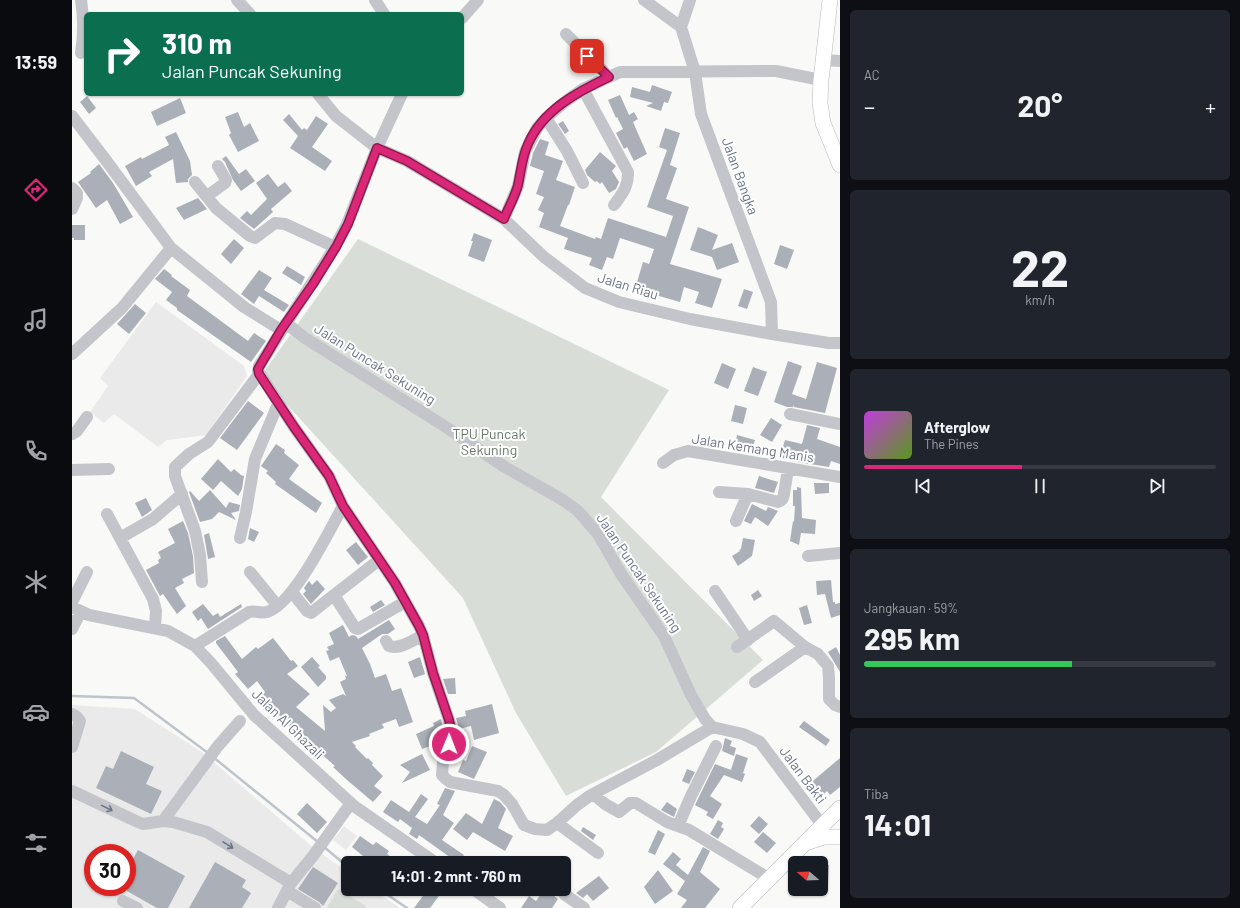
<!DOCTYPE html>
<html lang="id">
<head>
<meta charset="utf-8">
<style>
	body { margin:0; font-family:Barlow,sans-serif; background:#20242c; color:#f1f3f6; height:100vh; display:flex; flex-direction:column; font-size:15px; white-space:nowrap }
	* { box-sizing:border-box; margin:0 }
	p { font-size:13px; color:#9ea1a6 }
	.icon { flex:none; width:22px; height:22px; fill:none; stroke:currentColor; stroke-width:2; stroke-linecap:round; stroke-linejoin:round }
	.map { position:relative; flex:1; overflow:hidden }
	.side { display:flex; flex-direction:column; gap:10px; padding:10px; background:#0d0f14; width:400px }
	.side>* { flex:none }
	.hud { position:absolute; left:12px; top:12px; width:380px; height:84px; border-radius:6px; box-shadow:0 1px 3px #0004; background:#0b6e4f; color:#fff; overflow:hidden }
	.needle { width:26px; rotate:289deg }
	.controls { position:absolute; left:716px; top:856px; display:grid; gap:8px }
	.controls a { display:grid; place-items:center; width:40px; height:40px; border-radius:6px; background:#171b24; box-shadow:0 1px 3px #0004; font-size:20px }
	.speed { position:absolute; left:12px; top:844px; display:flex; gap:8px; font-size:20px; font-weight:700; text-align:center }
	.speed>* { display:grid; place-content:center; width:52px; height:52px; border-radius:50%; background:#171b24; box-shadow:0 1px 3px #0004; line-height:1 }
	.speed .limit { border:6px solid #d22; background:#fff; color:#111 }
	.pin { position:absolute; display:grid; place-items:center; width:34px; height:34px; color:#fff; margin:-17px; border-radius:8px; box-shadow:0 2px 6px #0006 }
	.me { position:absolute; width:44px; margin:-22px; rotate:1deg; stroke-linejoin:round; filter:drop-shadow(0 0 3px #0008) }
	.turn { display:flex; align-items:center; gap:14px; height:84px; padding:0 12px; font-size:18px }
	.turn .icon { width:52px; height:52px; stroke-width:2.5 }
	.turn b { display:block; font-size:28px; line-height:34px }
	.big { font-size:30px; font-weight:700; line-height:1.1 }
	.side .widget { flex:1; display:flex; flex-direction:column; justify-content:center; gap:6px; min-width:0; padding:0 14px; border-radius:6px; background:#20242c }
	.side .dial { align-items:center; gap:0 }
	.dial b { font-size:52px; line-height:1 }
	.song { display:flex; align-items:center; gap:12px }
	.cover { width:48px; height:48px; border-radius:6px; background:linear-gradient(135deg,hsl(290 70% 55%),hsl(90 70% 35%)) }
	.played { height:4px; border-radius:2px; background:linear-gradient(90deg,#db2777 45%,#363941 45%) }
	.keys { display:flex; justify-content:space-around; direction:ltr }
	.heat { display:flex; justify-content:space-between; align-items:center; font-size:22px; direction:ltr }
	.charge { height:6px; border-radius:3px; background:linear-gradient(90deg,#34c759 59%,#363941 0) }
	.trip { position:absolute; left:269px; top:856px; width:230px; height:40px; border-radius:6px; background:#171b24; box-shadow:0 1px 3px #0004; font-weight:700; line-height:40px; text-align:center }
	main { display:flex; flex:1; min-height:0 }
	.dock { display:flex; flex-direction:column; width:72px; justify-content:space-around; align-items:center; background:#090b0e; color:#9ea1a6 }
	.dock .icon { width:28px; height:28px }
	.dock .current { color:#db2777 }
	.dock b { font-size:18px; color:#f1f3f6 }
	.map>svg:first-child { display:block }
	.built { fill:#eaeaeb; fill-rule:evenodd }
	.green { fill:#d8ded7 }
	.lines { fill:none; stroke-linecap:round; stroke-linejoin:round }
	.stream { stroke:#bdc4cb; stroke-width:2.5 }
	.building { fill:#aaafb8 }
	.major-casing { stroke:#b6b9be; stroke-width:16 }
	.minor { stroke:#c3c5ca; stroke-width:12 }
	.major { stroke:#fff; stroke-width:15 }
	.oneway { stroke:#6a7486 }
	.route-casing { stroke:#8e194d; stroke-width:10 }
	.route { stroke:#db2777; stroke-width:7 }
	.labels { text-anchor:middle; stroke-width:4; stroke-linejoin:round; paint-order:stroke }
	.street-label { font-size:14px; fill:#6a7486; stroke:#fff }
	.park-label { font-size:14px; fill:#657965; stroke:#fff }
</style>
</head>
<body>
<main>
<nav class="dock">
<b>13:59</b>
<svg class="icon current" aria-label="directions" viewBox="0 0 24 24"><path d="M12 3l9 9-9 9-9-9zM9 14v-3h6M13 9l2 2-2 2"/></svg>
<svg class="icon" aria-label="music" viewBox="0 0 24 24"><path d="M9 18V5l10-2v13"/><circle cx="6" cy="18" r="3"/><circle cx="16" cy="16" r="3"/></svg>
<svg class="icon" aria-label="phone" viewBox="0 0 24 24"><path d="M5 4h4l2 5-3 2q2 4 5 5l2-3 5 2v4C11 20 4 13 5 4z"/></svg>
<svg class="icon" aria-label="climate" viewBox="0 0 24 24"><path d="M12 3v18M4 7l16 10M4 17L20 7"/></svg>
<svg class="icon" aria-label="car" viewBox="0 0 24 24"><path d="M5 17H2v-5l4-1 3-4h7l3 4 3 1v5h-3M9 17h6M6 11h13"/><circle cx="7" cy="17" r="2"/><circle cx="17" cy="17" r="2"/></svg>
<svg class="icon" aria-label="filters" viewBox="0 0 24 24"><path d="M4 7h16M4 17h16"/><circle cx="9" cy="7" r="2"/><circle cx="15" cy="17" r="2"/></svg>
</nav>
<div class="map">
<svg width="768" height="908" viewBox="0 0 768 908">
	<rect width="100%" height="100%" fill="#f9f9f7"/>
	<path class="built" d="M84,302L172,366L175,376L134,435L95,440L86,447L42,414L32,423L18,412L36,386L28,378Z
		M0,705L63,709L130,752L244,850L276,872V889H300L328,908H0ZM21,853H55V887H21Z
		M272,826L285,836L274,850L261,840Z"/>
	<path class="green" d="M286,239L597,390L529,497L691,660L584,752L494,796L444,713L391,598L189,376Z
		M266,889L294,906L293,908H258L255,907Z"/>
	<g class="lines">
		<path class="stream" d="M0,696L62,698L136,753
			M141,757L246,842
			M252,847L276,867
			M307,889L335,908"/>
	</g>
	<path class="building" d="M580,85L600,92L596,103L592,102L589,111L574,106L581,103L558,97L560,87L578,92Z
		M548,95L557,115L562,112L566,119L561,122L575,154L562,161L555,147L552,149L544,133L551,129L545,117L544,118L536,100Z
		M15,96L24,108L17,114L8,102Z
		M108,98L114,113L85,126L79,112Z
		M166,112L172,127L178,123L187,141L166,152L157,135L159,133L153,117Z
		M217,114L230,130L232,128L235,130L244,116L256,124L240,147L260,161L253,171L218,148L226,136L211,120Z
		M491,121L497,131L493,134L486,124Z
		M593,128L608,133L598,165L605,168L594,199L617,207L598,264L650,279L640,308L623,303L627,292L612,287L608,302L563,289L571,262L577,264L582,249L548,238L541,259L535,257L530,270L517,265L520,258L492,249L496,238L467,227L472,213L466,210L472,197L464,194L472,171L458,166L461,153L468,139L477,142L473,155L491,161L484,180L503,187L497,205H496L488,226L523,239L524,237L529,239L536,218L594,237L601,216L575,207L595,150L587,147Z
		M104,132L118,161L120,175L116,179V182L104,183L101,159L77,172L80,176L64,186L53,166L69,157L70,159L97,145L93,137Z
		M528,152L544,166L540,171L547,182L544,189L537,193L530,182L528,184L525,181L523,182L515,175L513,170Z
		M154,156L167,174L174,169L183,181L169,191L161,180L153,162L150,159Z
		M27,164L41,183L61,217L48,224L35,200L24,208L6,182L19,173L18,172Z
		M196,174L206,187L213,182L220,191L199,209L201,212L182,229L168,218L175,211L179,215L195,199L184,183Z
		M126,198L135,209L112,220L104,208Z
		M0,225H13V240H2V238H0Z
		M626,227L646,235L640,250L660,243L667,262L645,270L640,257L618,250Z
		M402,233L420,240L412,262L396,256L401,241H399Z
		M162,239L172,248L159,264L149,254Z
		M708,245L722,250L715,269L702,264Z
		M215,266L233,277L229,285L210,273Z
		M92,269L100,275L99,276L118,290L115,296L176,341L182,333L194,341L179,362L105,310V308L94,300L100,292L83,279Z
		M187,270L200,278L192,290L217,305L212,312L187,296L182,304L169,294Z
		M672,289L681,292L675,309L666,306Z
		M63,304L74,313L57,334L45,324Z
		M716,361L730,366L720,394L734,399L745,362L765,368L753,413L722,407V405L721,407H715L702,402Z
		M650,363L664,369L656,389L642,383Z
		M681,367L695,372L686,396L672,391Z
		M176,401L192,413L165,450L148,438Z
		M663,405L675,408L671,424L659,421Z
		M699,418L710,425L700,442L688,435Z
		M735,425L748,428L745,439L768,447V464L759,461L757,467L719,461L708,457L713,440L730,444Z
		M665,435L683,440L679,453L662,449Z
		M204,444L213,450L212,453L227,465L217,479L250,503L244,513L203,484L204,482L194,473L196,471L189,466Z
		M146,459L159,472L162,469L169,475L172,476L170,489L166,496L149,481L141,490L129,479Z
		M687,476L706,482L702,493L683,488Z
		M742,483H757V493L743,494Z
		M725,487L729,488L730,518L744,520L743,534L729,533L727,545L718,541L721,521L722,522L723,506H721V490H725Z
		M138,490L154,508L157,502L168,505L167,511L159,513L164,520L147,512L140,519L128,522L117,492L118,491L127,501Z
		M74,498L80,510L70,517L63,503Z
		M680,504L694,511L696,507L706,511L696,526L683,517L679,524L672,521Z
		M111,521L116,533L121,556L122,573L110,579L112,583L103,588L114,606L105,614L91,594L88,596L74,570L87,563L86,560L89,558L86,552L103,543L96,529Z
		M178,528L187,532L182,542L176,539Z
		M137,533L143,557L136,559L132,535Z
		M671,538L683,540L680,556L666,566L660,556L668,551L667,550L669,549Z
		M284,542L296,557L286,565L274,550Z
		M245,580L253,589L239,604L231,594L234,591L232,588L237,581L240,585Z
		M759,580L761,602H763V604L768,603V615L759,618L753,594L745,595L744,581Z
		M686,590L690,596L682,601L679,595Z
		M309,600L313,605L301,612L298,607Z
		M131,604L141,616L146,613L148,617L169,604L170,607L136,629L129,618L126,621L120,612Z
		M735,605L740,623L732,625L727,608Z
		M317,620L323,629L316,634H310L290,648L298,664L303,678L314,674L320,691L329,688L341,722L327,727L324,719L310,724L312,728L297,734L298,736L280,742L284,746L283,747L295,759L296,758L301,763L300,765L311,776L302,786L310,792L301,802L275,780L261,767L263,766L211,720L212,719L196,707L194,710L187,704L190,702L187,699L193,692L185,681L176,689L163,674L166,672L144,643V641L153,636L170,659L184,647L186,649L201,638L219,661L221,660L226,666L215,674L238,694L224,707L253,731L251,705L259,712L264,708L257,700L271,694L274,696L268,682L274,679L273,676H275L267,657L258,661L254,651L257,650L255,647L262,644L257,633L271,625L277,637L280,635L284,636L286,639Z
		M764,647L768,655V672L756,652Z
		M240,657L248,666L246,667L254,676V679L246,687L229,667Z
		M348,657L353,674L342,678L336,662Z
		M383,678L384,694H376L371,679Z
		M420,704L427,733L402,740L399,726L387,729L384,718L394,716L393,711Z
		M369,719L372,734L370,742L350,749L344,734L362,726L361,723Z
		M732,721L758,740L754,746L727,727Z
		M653,738L660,741L658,746L664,748L662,756L650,751Z
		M400,746L415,752L402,779L386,772L391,760L394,761Z
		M49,751L82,767L74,784L90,791L79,814L24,788L34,766L41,769Z
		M350,754L358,770L330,783L338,772L328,765Z
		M664,754L676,758L671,773L673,774L670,782L652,775L638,796L650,804L641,819L634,815L636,812L623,805L643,764L659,770Z
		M768,758V787L758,795L755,791L745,801L732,787L740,779L742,780Z
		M615,769L623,772L617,784L610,781Z
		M373,788L383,791L371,815L382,823L370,840L392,855L386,863L347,835L345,839L337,834L340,828L328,819L326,822L311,812L319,800L337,812L349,794L356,799L343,817L355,824L368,805L365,804Z
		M422,799L428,802L434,809L426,828L441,836L433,851L401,832L395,840L381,829L394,813L410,824Z
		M595,802L605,809L602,817L589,810Z
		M235,803L255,822L245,833L225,814Z
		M687,816L696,824L687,834L678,826Z
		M646,820L651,823L649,827L652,829L646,839L638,834Z
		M511,827L524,835L521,840L509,831Z
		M586,830L593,834L583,855L576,852Z
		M691,832L704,843L695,853L682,842Z
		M288,836L301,845L304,842L317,851L315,854L328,863H287L291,856L280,847Z
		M631,847L638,851L628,872L648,889L633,908H609L615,900L605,894L613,881L591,864L601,852L609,859L604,865L616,875Z
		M66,850L113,876L96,908H85L55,891V870Z
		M143,862L174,880L170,887L179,893L170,908H117Z
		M749,864L757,865L756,885H749Z
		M241,867L266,883L251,906L247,902L226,889Z
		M586,870L601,891L583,904L572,887Z
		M527,876L537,888L521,901L515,894L511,898L504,893Z
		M356,889H372L358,908H342Z
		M476,891L486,899L480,908H449L457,896L464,901L469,894L472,896Z"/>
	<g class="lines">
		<defs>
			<path id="major" d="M758,0L749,80L748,103L751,123L768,165
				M734,843L752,837H768
				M668,908L768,808"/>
		</defs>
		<use href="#major" class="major-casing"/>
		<path class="minor" d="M165,0L178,14
			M303,0L312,14
			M572,0L609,27
			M390,18L406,0
			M609,27L623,72L629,114L699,302L700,334
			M609,27L618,0
			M494,34L537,77
			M9,53C12,34 12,19 9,0
			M751,60L768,61
			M511,89L556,172C556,187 551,193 542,205
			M246,94L264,116L305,148L335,161L432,219L472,257L513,288L547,302L618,319L700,334L757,343H768
			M330,94L305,148L275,224L263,247L187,366L186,371L222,427L257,476L271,506L323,583L347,626L351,635L361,673L377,720L380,734L371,762L370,775L374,779L378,782L426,791L432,795L440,804L452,825L463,829L475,830L485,823L505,805L519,795L585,760L640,727L671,734L688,742L750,825
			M0,116L33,159L99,248L172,307L209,330
			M474,118L495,151L511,183
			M123,182L144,208L178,236L183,238L203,223L213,224L263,247
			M0,188L5,193V198L0,209
			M135,196L153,183L154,180L146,166
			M432,219L446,186L453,152L465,128L474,118L494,101L511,89L548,72L704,71L749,80
			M214,323L233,338L377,429L431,466L491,500L506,511L526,534L549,574L592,636L619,695L633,719L640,727
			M0,354L50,308L99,248
			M718,414L768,424
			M0,434L5,431L15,417
			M591,463L602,455L616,451L768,477
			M0,470L37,469
			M647,492L676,494L706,502C710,501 711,499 712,494L716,469
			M35,514L81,599L84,611L83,628
			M664,521L676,494
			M48,538L81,519L110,494
			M168,538L174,512L183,459L206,404
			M736,556L768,553
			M178,572L205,605
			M130,582L128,555L123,531L103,476V467L117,454L136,442L187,374
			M643,591L676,640
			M220,592L235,611L239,613L307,560
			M262,595L283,628L286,629L333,602
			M0,602L15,572
			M0,607L17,615L96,631L123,646L139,663L182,715L282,806L364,863
			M0,629L9,611
			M314,641L317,646C327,650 342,640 351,635
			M123,646L177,612C183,610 189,614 195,612C222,604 257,531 271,506
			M665,647L702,621L733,647L746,654L756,666L757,678V699L763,705L768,707
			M683,682L733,647
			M0,714L4,716L8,721L0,747
			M0,791L66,822L71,824L91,821L101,822L135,832L219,883
			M521,794L533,804L547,812L558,803H564L595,822L617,830L696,878
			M91,821L146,746L168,721
			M485,823L526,853
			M606,826L619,796L644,746
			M401,889L428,908
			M215,891L243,908
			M492,894L512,908
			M51,901L65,908
			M206,908L219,883L241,856L279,803"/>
		<use href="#major" class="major"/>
	</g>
	<defs><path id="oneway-shaft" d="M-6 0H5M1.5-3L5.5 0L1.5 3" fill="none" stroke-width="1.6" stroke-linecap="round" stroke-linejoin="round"/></defs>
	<g class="oneway">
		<use href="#oneway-shaft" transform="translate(35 808) rotate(26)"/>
		<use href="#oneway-shaft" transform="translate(156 845) rotate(32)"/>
	</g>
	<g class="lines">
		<defs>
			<path id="route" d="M377,744L380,734L377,720L361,673L351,635L347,626L323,583L271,506L257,476L222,427L187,374L186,369L209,330L241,284L264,247L276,224L305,148L335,161L432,219C436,208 443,197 446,185C449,171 450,157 456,144C471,110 505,92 537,77L515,56"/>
		</defs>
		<use href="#route" class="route-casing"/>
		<use href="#route" class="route"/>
	</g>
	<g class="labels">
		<g class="street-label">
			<text transform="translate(668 176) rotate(70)" y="5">Jalan Bangka</text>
			<text transform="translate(556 286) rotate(17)" y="5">Jalan Riau</text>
			<text transform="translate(303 364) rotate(32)" y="5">Jalan Puncak Sekuning</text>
			<text transform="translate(681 448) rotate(9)" y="5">Jalan Kemang Manis</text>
			<text transform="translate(567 573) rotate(56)" y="5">Jalan Puncak Sekuning</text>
			<text transform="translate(216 724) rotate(44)" y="5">Jalan Al Ghazali</text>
			<text transform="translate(731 775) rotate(53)" y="5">Jalan Bakti</text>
		</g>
		<g class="park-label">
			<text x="417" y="439">TPU Puncak<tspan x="417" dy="16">Sekuning</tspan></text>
		</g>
	</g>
</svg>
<div class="controls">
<a><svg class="needle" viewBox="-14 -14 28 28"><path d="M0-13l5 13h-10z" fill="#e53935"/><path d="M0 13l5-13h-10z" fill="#9ea1a6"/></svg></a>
</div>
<div class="speed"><div class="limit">30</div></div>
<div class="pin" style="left:515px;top:56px;background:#d93025"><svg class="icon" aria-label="arrive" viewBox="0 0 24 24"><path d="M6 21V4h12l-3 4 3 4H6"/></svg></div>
<svg class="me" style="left:377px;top:744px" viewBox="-20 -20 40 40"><circle r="17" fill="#db2777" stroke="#fff" stroke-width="3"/><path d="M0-11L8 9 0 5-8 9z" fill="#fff"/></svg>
<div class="trip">14:01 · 2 mnt · 760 m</div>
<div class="hud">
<div class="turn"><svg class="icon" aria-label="right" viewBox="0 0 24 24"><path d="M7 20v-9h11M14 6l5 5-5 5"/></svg><div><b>310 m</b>Jalan Puncak Sekuning</div></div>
</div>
</div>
<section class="side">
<div class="widget"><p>AC</p>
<div class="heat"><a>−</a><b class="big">20°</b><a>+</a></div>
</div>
<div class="widget dial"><b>22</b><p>km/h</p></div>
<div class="widget">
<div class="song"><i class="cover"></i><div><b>Afterglow</b><p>The Pines</p></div></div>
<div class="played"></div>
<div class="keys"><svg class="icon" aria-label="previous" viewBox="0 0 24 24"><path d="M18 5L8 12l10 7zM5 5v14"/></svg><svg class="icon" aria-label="pause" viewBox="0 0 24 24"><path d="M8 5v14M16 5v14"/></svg><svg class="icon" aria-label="next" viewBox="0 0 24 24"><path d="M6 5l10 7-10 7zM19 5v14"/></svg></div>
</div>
<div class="widget"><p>Jangkauan · 59%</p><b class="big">295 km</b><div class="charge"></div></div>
<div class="widget"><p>Tiba</p><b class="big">14:01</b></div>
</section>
</main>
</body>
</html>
